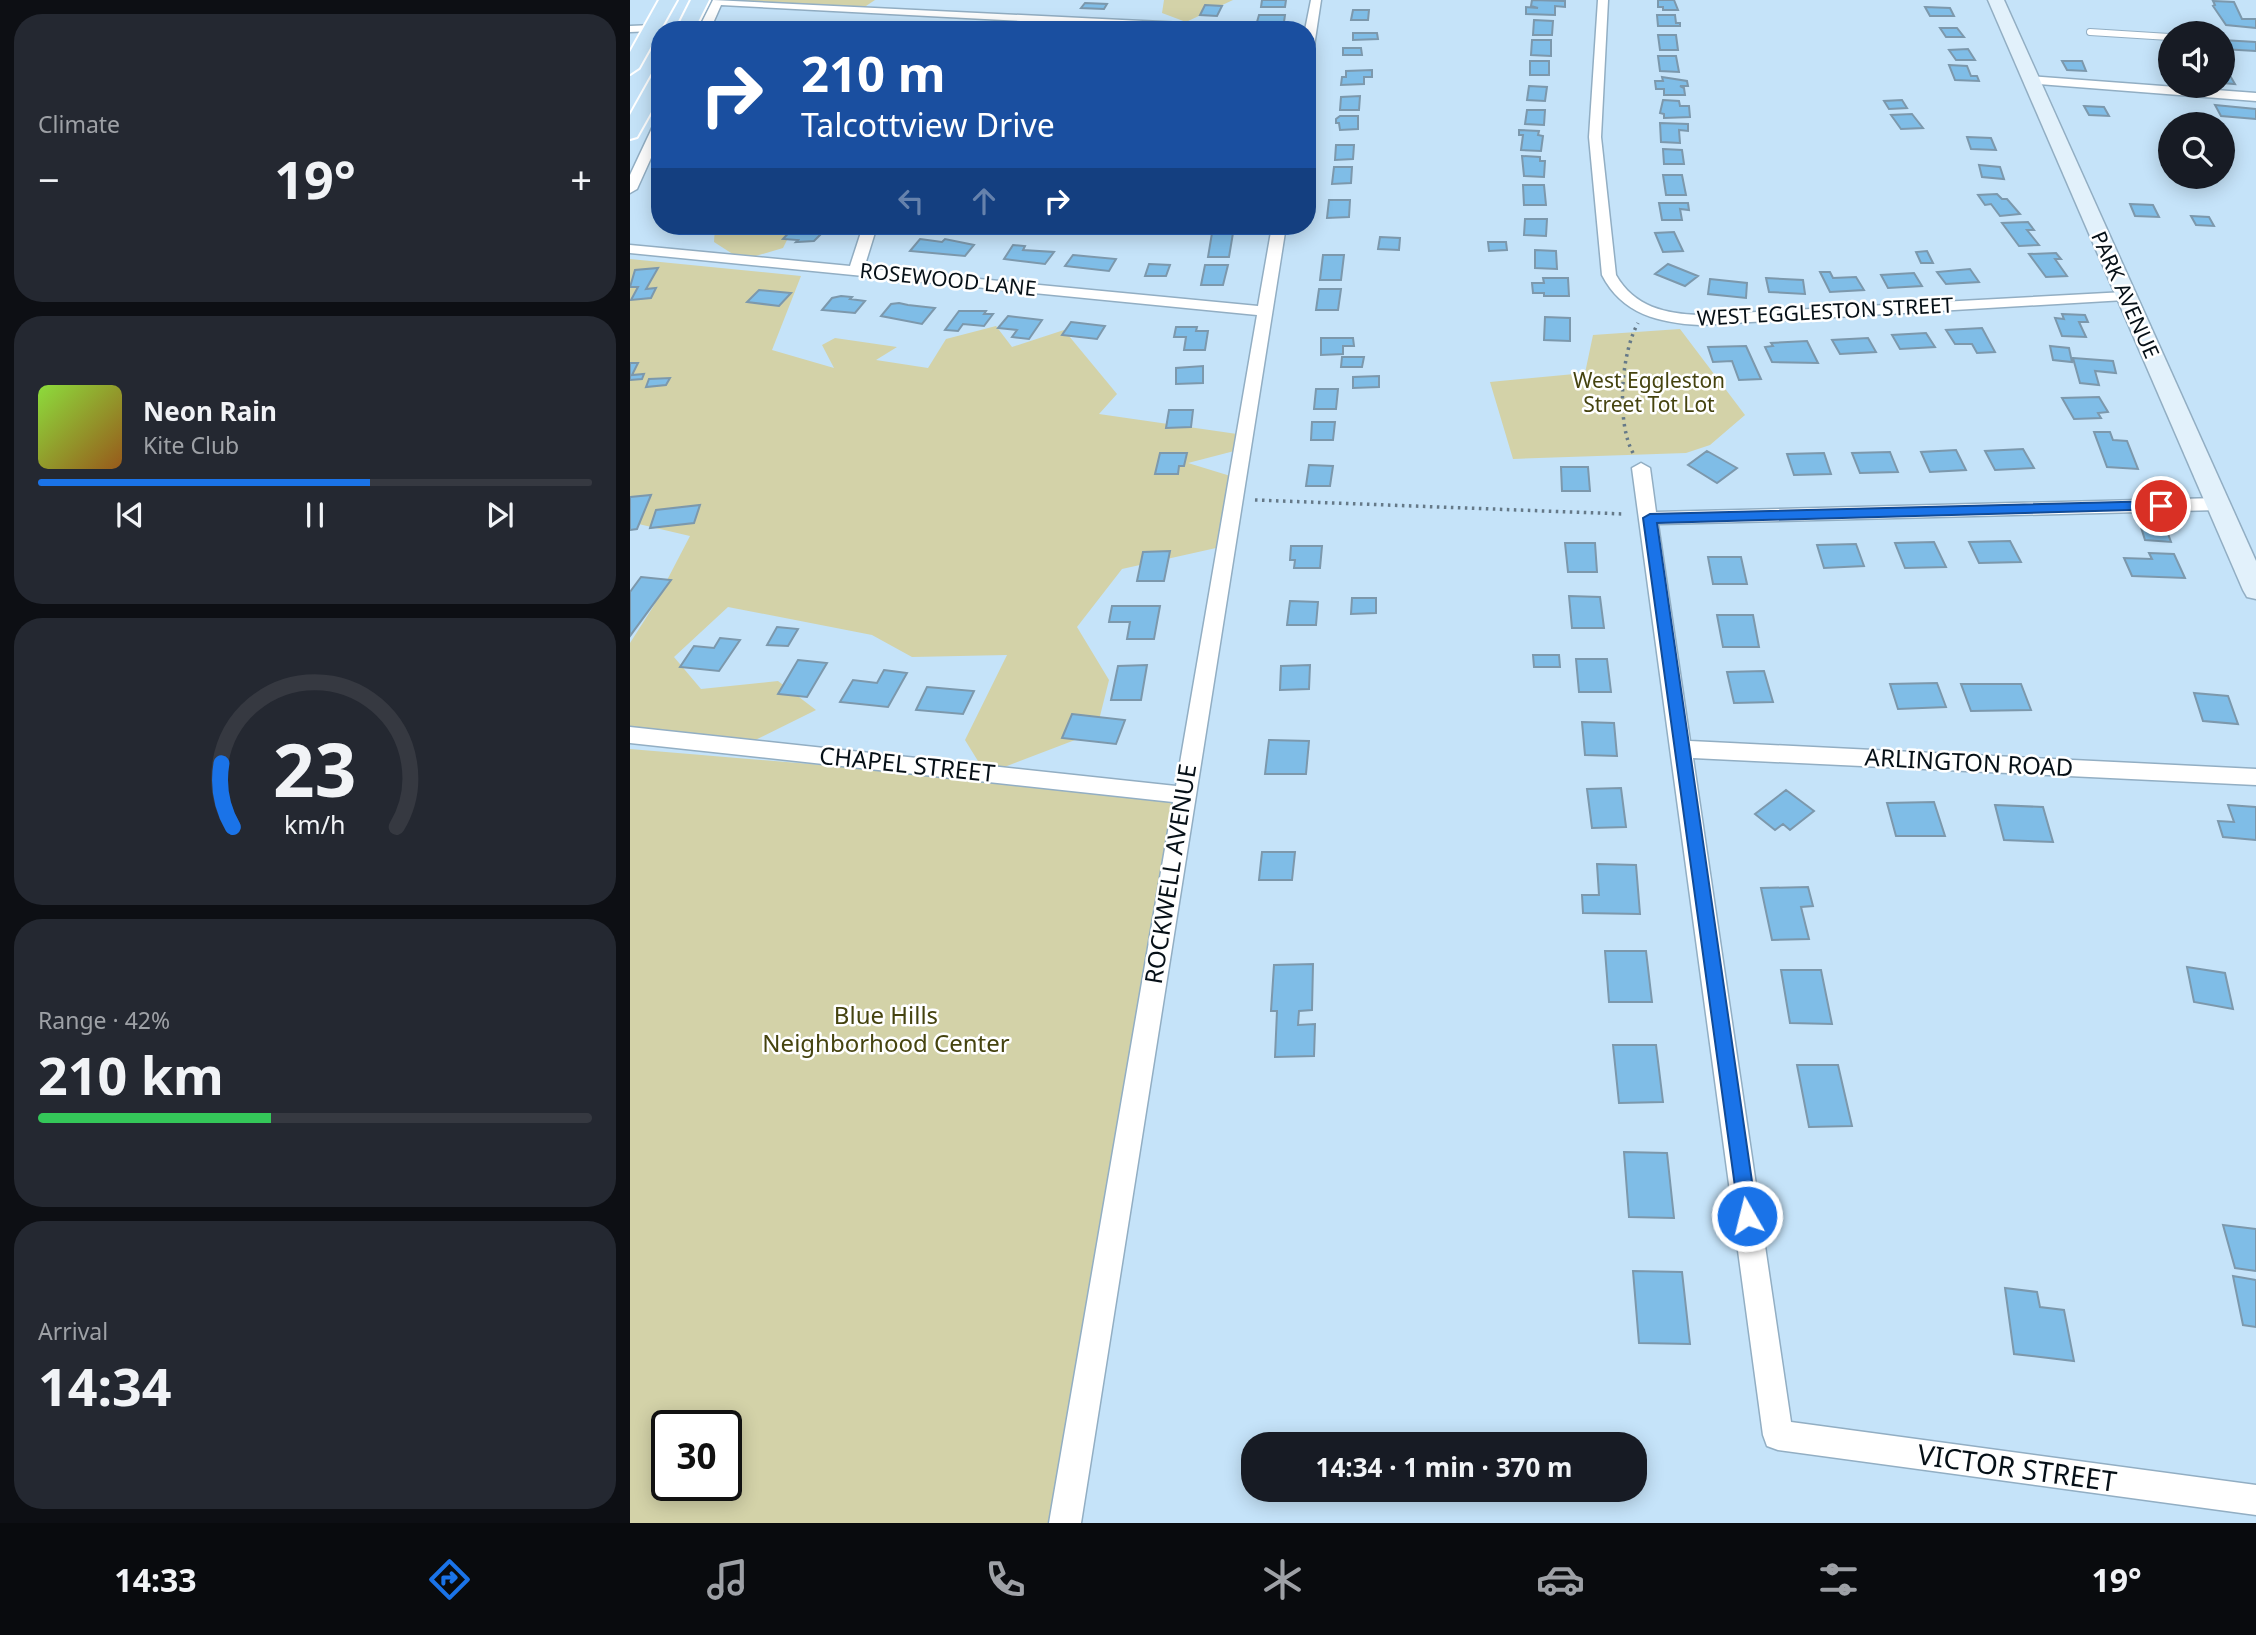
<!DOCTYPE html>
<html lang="en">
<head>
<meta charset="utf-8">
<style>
	body { margin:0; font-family:"Noto Sans",sans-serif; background:#242831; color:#f1f3f6; height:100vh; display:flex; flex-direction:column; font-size:26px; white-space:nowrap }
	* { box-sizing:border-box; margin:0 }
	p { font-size:23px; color:#9ea1a6 }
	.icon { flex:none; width:38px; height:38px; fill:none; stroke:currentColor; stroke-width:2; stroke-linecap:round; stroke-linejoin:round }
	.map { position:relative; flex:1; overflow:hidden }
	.panel { display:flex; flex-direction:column; gap:14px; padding:14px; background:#0d0f14; width:630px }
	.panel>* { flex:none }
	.banner { position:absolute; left:21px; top:21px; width:665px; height:214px; border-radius:28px; box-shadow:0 4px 18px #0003; background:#1a4fa0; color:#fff; overflow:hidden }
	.controls { position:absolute; left:1528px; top:21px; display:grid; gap:14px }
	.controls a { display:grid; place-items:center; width:77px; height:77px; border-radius:50%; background:#171b24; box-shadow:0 4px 18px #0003; font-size:35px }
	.speed { position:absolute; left:21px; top:1410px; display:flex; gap:14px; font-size:35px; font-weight:700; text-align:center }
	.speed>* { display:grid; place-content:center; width:91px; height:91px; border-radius:50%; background:#171b24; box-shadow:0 4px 18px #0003; line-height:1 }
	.speed .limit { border:4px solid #111; border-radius:10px; background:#fff; color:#111 }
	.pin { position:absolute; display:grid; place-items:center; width:60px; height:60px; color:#fff; margin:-30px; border:4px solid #fff; border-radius:50%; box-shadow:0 2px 7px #0007 }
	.me { position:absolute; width:77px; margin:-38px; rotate:352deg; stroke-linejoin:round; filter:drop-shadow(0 0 5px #0008) }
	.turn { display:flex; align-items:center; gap:24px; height:147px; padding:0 35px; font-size:32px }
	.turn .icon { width:91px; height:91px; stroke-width:2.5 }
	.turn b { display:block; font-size:49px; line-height:60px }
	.lanes { display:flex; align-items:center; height:66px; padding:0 35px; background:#0003; justify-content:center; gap:35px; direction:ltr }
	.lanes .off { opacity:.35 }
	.big { font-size:52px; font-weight:700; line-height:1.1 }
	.panel .card { flex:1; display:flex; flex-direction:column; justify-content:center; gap:10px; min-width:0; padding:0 24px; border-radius:28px; background:#242831 }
	.panel .dial { align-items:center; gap:0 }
	.dial svg { height:182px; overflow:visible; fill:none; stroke:#363941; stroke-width:7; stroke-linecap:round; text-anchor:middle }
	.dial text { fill:#f1f3f6; stroke:none }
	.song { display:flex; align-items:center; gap:21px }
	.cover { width:84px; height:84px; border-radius:10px; background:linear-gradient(135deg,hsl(90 70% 55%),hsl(30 70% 35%)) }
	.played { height:7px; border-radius:4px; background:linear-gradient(90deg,#1a73e8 60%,#363941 60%) }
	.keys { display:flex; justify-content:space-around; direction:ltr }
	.heat { display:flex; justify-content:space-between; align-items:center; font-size:38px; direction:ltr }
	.charge { height:10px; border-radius:5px; background:linear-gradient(90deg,#34c759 42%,#363941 0) }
	.trip { position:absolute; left:611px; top:1432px; width:406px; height:70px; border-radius:28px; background:#171b24; box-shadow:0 4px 18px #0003; font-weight:700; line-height:70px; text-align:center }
	.tabs { display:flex; height:112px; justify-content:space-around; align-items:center; background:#090b0e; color:#9ea1a6 }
	.tabs .icon { width:49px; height:49px }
	.tabs .on { color:#1a73e8 }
	.tabs b { font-size:32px; color:#f1f3f6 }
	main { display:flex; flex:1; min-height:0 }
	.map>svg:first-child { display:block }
	.green { fill:#d3d2a8; fill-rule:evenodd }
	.building { fill:#7fbde7; stroke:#7c98ac; stroke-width:2 }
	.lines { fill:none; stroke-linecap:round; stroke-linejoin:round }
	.lane-casing { stroke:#92aec3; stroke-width:8 }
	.street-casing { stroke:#92aec3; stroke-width:3 }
	.secondary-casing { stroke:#92aec3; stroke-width:3 }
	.primary-casing { stroke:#fff; stroke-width:4 }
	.path { stroke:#657988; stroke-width:3.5; stroke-dasharray:2.5 4.5; stroke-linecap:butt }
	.lane { stroke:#fff; stroke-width:6 }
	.street { fill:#fff; fill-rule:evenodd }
	.secondary { fill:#e2f1fb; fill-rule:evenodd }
	.primary { fill:#c4e2f7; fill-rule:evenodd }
	.route { fill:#1a73e8; stroke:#114b97; stroke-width:2 }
	.labels { text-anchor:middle; stroke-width:5; stroke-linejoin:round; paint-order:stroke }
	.far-street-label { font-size:21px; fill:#061017; stroke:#fff }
	.far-park-label { font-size:21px; fill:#45430f; stroke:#fff }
	.street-label { font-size:24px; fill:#061017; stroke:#fff }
	.park-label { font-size:24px; fill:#45430f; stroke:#fff }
	.near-street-label { font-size:28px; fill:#061017; stroke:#fff }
</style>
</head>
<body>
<main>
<section class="panel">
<div class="card"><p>Climate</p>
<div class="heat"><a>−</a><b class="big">19°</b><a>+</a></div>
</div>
<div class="card">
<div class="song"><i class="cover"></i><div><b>Neon Rain</b><p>Kite Club</p></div></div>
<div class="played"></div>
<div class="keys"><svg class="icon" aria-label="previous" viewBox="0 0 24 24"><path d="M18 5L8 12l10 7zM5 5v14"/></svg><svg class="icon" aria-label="pause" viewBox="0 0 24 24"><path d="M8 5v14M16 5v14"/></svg><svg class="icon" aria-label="next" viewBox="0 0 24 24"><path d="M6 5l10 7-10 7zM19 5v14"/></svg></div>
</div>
<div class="card dial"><svg viewBox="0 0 100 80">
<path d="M14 69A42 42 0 1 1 86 69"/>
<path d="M14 69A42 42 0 0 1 9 41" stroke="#1a73e8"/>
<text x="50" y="56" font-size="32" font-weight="700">23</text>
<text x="50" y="72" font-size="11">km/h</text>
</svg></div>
<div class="card"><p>Range · 42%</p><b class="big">210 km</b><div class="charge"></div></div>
<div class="card"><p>Arrival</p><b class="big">14:34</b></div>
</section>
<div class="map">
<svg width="1626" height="1523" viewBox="0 0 1626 1523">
	<rect width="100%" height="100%" fill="#c5e3f9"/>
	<path class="green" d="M107,0H245L233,8L105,3Z
		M534,0H637H603L556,22L532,13Z
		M85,226H164L153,248L112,260L84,242Z
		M0,259L171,276L142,350L204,368L192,345L205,338L267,347L246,360L298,368L316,339L366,326L382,347L434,330L487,394L469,414L614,435L612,449L558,463L607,478L595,546L492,569L447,627L479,680L466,732L356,774L335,740L377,655L282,657L242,635L98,607L44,657L71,689L148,681L186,710L111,747L0,735V643L23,607L60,536L0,522Z
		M1050,329L1115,415L1080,445L1056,453L883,459L860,382L955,373L963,335Z
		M0,749L554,795L435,1523H0ZM37,1426H96V1486H37Z"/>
	<path class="building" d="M632,0H656L655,7H631Z
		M902,0L935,1V7L925,6V15L896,14V7L908,8L901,6Z
		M1028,0H1044L1048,10H1033V7H1028Z
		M1583,1L1604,2L1612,19H1626V28L1596,25L1583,6L1585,5Z
		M455,3L477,4L474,9L451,8Z
		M575,5L592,6L587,16L570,15Z
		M1295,7L1320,8L1324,16H1300Z
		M723,10H739L738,20H721Z
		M629,15H655L654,22H627Z
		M1027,15H1045L1046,23H1050V26H1028Z
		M904,20L923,21L922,35H903Z
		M211,23L236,25L231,30H204Z
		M1310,28H1327L1334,37H1316Z
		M723,33H747L748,39L723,40Z
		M1028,35H1046L1048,50H1030Z
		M902,40H921V56L901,55Z
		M1592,40L1626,42V51L1592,49Z
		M713,48H731L732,55H713Z
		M1338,49L1345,60H1326L1319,50Z
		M1028,56H1046L1049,72L1030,71Z
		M900,61H919V75H900Z
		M1432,61H1452L1456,71L1437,70Z
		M1592,62L1605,84L1592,83Z
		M1319,65L1337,66L1341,76H1347L1349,81L1325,80Z
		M742,70V77H734V84L711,85L712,77H716V71Z
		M1032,77L1057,81L1058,86H1050L1054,88L1055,95H1034V89H1026L1025,81H1033Z
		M899,86L917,87L915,101L897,100Z
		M730,96L729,110H710L711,97Z
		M1033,100L1049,101L1050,106H1059L1060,117L1034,118V114L1030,113Z
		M1272,100L1277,108L1259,109L1254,101Z
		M1585,105L1626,109V119L1591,116Z
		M1454,106L1474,107L1479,116L1459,115Z
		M897,110H915L914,125L895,124Z
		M1282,114L1293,128L1271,129L1261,115Z
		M710,116H728V129L710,130L709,123H706V119Z
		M1030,123L1058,124V131L1049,130L1050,143L1031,142Z
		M889,130L909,131L908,135L913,136L911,151L891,150L893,135H889Z
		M1337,137L1361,138L1366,150L1341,149Z
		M706,145H724L723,159L705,160Z
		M1033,149L1052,150L1054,164H1034Z
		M892,156L910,157V161H915L914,177L894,176Z
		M1349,165L1370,167L1374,179L1352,177Z
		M704,167H722L721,183L702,184Z
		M1033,175H1052L1056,195H1036Z
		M893,185H914L916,205H894Z
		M1367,194L1372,199H1377L1390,214L1370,216L1361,204L1355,205L1348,195Z
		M699,200H720L719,217L697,218Z
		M1029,203H1058L1059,210L1050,209L1052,220H1032Z
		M1500,204L1523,205L1529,217L1505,216Z
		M1561,216L1579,217L1584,226L1566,225Z
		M895,219H917L916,236L894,235Z
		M1398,222L1404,230H1397L1409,245L1389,246L1372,223Z
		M62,226H82L80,231L59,232Z
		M165,226H177L175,228L195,230L184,241L166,242L168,240L153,239Z
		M288,226H309L307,230L286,231Z
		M1044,232L1053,251L1033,252L1025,233Z
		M582,233H603L599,257H578Z
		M750,237L770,238L769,250L748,249Z
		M290,239L312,242L315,239L344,245L335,256L280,251Z
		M858,242H876L877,250L859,251Z
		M383,245L395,246L393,250L424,252L415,264L374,259Z
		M905,250L926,251L927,269L905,268Z
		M1297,251L1303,263H1291L1286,252Z
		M1426,253L1431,259H1425L1437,276L1416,277L1399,254Z
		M443,255L486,259L479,271L435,266Z
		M693,255H714L711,280H690Z
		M519,264L540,265L536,276H515Z
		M1038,264L1068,276L1055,286L1025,274Z
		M575,265H598L593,285H571Z
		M28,268L16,289L26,288L21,298L1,300L8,287H0L5,270Z
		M1340,269L1349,282L1316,284L1307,272Z
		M1190,272H1200L1203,278L1226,277L1234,290L1200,292Z
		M1284,273L1292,286L1258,288L1251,275Z
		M913,278H938L939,296H914V293H903L902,283H914Z
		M1136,278L1173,280L1175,294L1139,292Z
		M1080,279L1117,283L1116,298L1078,294Z
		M689,289H711L708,310H686Z
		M129,290L161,293L149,306L117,302Z
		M211,296L222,297L220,299L235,301L225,313L192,310L202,298Z
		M269,303L278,305L305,308L292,324L251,316L261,304Z
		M329,311H356L354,314H363L354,326L333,324L328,331L315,330Z
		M1432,314L1455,315L1458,322H1449L1456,337L1432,336L1425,318L1434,319Z
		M378,316L412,320L399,339L382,337L387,330L368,328Z
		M915,317L940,318V341L914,340Z
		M441,322L475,326L467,339L432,335Z
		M546,327H567L566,331H578L575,350H554L556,337H544Z
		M1352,328L1365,352L1347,353L1342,344H1325L1316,330Z
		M1296,333L1305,347L1270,349L1262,335Z
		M691,338H723L724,346H713V354L691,355Z
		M1238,338L1246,352L1210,354L1202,340Z
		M1177,341L1188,363L1142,362L1135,347L1143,346L1141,343Z
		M1116,346L1131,379L1109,380L1102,361L1083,362L1078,347Z
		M1420,346L1439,348L1442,362L1423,360Z
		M712,357H734L732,367H711Z
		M1443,358L1483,361L1486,373L1465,371L1469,385L1450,383Z
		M0,363H8L2,375L14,374L12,379L0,380Z
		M573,366V383L546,384V368Z
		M749,376V387L723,388V377Z
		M40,378L36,385L16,387L19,379Z
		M686,389H708L706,409H684Z
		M1469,397L1478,412L1468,413L1471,418L1444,419L1432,398Z
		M539,410H563L561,427L536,428Z
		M682,422H705L703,440H681Z
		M1464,432H1480L1483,440L1497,441L1508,469L1477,467Z
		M1393,449L1404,468L1365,470L1355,451Z
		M1326,450L1336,470L1300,472L1291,452Z
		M1077,451L1107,468L1087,483L1058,465Z
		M1260,452L1268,472L1230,473L1222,453Z
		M530,453H557L554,466H549L548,474H525Z
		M1194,453L1201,474L1164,475L1157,454Z
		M679,465L703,466L700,486H676Z
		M931,467H958L960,491H932Z
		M21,495L7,529L0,530V497Z
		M70,505L64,523L20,528L26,510Z
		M1510,524L1535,526L1541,542L1515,540Z
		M1380,541L1391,562L1349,563L1339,542Z
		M1304,542L1316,567L1275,568L1265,543Z
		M935,543H965L967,572H938Z
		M1226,544L1234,566L1194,568L1187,545Z
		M661,546H692L690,568H664L665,560H660Z
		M540,551L534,581H507L513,552Z
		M1519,553L1544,554L1555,578L1502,576L1494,558L1522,559Z
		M1078,557H1111L1117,584H1083Z
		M11,577L41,580L0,636V592Z
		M939,596L970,597L974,628H942Z
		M722,598H746V613L721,614Z
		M660,601L688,602L686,625H657Z
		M482,606H530L524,639H497L500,622H479Z
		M1087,615H1123L1129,647H1093Z
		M147,627L168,629L158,646L137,645Z
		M90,638L110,640L89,671L50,667L64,646L84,648Z
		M903,655H929L930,667H904Z
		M946,659H977L981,692H949Z
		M168,660L197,663L177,697L148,694Z
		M517,665L511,700H481L488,666Z
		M680,665L679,689L650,690L651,666Z
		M254,670L277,673L258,707L210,702L223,680L247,683Z
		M1134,671L1143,702L1104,703L1097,672Z
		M1307,683L1316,707L1268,709L1260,684Z
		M1331,684H1391L1401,710L1341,711Z
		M297,687L344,691L333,714L286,710Z
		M1564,693L1598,696L1608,724L1573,721Z
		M442,714L495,720L486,744L432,738Z
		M952,722L984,723L987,756L955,755Z
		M639,740L679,741L676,774H635Z
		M991,788L996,827L962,828L957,789Z
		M1156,790L1184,811L1160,830L1153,824L1145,830L1125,814Z
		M1304,802L1315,836H1266L1257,803Z
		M1365,805L1413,807L1423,842L1374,840Z
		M1598,805L1626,807V840L1593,837L1588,821L1604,822Z
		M632,852H665L662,880H629Z
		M967,864L1006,865L1010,914L953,913L952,895H969Z
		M1178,887L1183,906L1171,907L1179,939L1142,940L1131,888Z
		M975,951H1016L1022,1002H979Z
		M683,964L682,1010L669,1011L668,1025L685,1024L684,1056L645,1057L647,1011H641L644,965Z
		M1557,967L1595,973L1603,1009L1564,1002Z
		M1151,970H1191L1202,1024L1160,1023Z
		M983,1045H1026L1033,1102L989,1103Z
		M1167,1065H1208L1222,1126L1179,1127Z
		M994,1152L1037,1153L1044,1218L999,1217Z
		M1593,1225L1626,1229V1271L1605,1268Z
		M1003,1271L1052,1272L1060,1344L1009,1343Z
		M1603,1276L1626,1280V1327L1613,1325Z
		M1375,1288L1407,1292L1410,1307L1434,1310L1444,1361L1384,1354Z"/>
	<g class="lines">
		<defs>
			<path id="lane" d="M1460,32L1539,37"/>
			<path id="street" d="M83,0L634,27L639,30H563L91,5L80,30H68Z
				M681,0H691L683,53L677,56L675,30Z
				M968,0H978L971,137L986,275C1004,307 1036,314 1070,315L1495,292L1502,296L1495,300L1070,325C1029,323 992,314 972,275L959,137Z
				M0,26L23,25L29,28L23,31L0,32Z
				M1400,76L1626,93V101L1396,83V77Z
				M30,120V138L7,189L0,193V175L24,124Z
				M233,226H247L234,268L628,306L642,226H656L451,1523H419L543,802L0,743V727L546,786L627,315L0,253V245L220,266Z
				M1011,463L1020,468L1026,512L1588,498L1597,504L1588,510L1028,524L1060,741L1626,769V785L1063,758L1161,1422L1626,1485V1515L1148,1450L1137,1446L1133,1435L1002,468Z"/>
			<path id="secondary" d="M1358,0H1374L1626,561V599L1617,597L1613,590Z"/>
			<path id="primary" d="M29,0H47L9,68L0,74V52Z
				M61,0H79L64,30H46Z
				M30,72V96L7,137L0,139V115L23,74Z"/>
		</defs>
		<use href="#lane" class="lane-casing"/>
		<use href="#street" class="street-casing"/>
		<use href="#secondary" class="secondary-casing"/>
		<use href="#primary" class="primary-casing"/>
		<path class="path" d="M1003,453C986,422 991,353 1008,323
			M625,500L994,514"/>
		<use href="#lane" class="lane"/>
		<use href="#street" class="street"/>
		<use href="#secondary" class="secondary"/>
		<use href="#primary" class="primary"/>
	</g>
	<path class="route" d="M1531,501L1538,506L1536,509L1027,523L1127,1216L1124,1223L1117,1226L1110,1223L1013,518L1020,514Z"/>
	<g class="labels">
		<g class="far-street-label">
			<text transform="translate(318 280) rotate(6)" y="7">ROSEWOOD LANE</text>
			<text transform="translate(1495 295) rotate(66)" y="7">PARK AVENUE</text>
			<text transform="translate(1195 312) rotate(-3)" y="7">WEST EGGLESTON STREET</text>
		</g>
		<g class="far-park-label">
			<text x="1019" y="388">West Eggleston<tspan x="1019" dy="24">Street Tot Lot</tspan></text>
		</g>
		<g class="street-label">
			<text transform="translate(1339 763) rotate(3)" y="8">ARLINGTON ROAD</text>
			<text transform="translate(277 765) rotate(6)" y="8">CHAPEL STREET</text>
			<text transform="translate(541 874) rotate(-81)" y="8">ROCKWELL AVENUE</text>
		</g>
		<g class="park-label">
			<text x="256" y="1024">Blue Hills<tspan x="256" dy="28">Neighborhood Center</tspan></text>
		</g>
		<g class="near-street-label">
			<text transform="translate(1387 1468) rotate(8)" y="10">VICTOR STREET</text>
		</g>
	</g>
</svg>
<div class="controls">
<a><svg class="icon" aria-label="sound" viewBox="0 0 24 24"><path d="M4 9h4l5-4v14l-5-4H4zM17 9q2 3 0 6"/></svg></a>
<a><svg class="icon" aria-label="search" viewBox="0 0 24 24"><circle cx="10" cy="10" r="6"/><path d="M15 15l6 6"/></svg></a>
</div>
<div class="speed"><div class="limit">30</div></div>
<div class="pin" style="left:1531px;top:506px;background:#d93025"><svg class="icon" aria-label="arrive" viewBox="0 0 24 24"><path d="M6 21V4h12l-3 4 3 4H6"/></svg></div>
<svg class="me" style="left:1117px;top:1216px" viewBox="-20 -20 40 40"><circle r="17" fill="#1a73e8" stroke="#fff" stroke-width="3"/><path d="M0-11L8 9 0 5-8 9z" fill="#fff"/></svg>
<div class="trip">14:34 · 1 min · 370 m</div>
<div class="banner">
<div class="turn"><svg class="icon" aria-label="right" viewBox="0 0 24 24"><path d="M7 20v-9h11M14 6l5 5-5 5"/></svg><div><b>210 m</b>Talcottview Drive</div></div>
<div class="lanes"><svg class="icon off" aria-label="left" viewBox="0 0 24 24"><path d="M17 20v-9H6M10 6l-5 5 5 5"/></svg><svg class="icon off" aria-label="ahead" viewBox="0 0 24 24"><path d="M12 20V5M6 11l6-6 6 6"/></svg><svg class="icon" aria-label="right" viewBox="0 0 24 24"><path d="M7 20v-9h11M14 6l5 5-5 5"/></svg></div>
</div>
</div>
</main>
<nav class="tabs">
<b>14:33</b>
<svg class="icon on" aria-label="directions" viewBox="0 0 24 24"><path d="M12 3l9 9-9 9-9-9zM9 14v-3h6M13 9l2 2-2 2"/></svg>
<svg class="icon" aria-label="music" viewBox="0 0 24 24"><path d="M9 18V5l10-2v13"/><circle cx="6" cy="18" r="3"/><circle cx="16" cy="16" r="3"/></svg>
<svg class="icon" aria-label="phone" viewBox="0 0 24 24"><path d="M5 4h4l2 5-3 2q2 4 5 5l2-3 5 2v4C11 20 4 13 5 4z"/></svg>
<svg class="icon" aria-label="climate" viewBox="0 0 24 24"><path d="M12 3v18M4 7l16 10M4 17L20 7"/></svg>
<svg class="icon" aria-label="car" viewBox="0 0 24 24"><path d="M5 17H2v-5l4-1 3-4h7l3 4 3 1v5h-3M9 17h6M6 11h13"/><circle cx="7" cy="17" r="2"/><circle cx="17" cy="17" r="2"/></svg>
<svg class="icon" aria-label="filters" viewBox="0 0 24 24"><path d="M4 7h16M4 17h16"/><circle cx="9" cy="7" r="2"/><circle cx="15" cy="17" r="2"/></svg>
<b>19°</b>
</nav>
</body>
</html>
